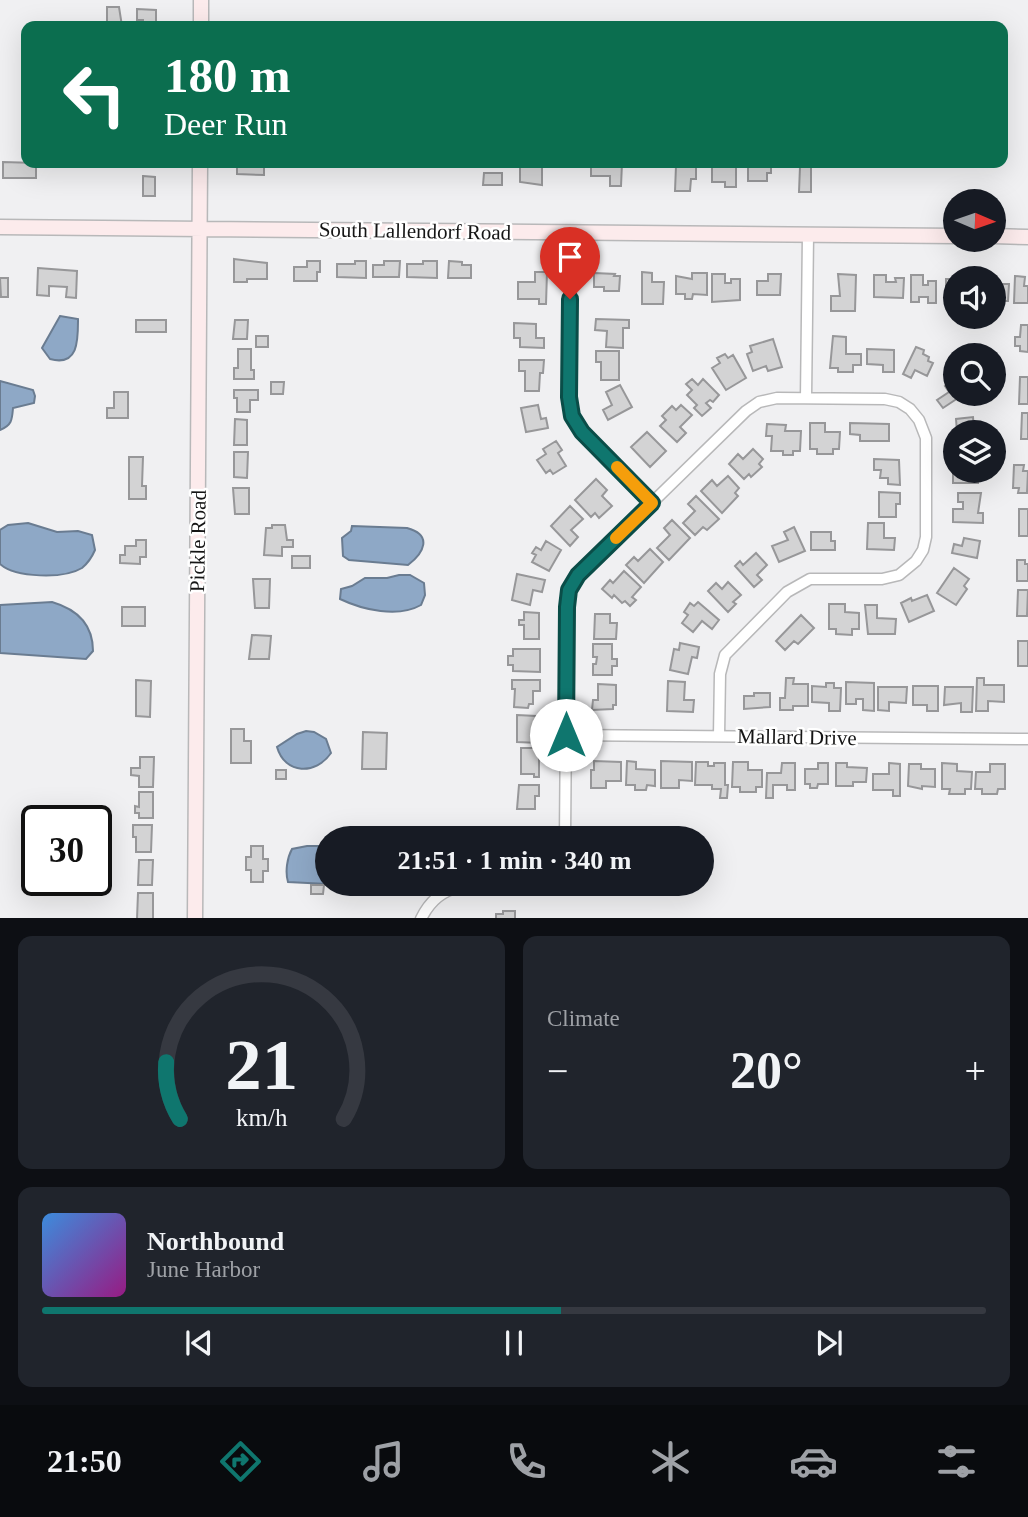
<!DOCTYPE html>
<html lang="en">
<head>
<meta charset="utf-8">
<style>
	body { margin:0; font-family:Georgia,serif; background:#20242c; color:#f1f3f6; height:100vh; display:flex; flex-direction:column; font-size:26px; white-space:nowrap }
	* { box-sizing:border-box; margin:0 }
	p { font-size:23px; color:#9ea1a6 }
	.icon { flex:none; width:38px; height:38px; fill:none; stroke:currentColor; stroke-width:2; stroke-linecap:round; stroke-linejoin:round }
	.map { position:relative; height:918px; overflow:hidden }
	.drawer { display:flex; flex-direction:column; gap:18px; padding:18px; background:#0d0f14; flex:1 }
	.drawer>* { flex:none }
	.top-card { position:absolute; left:21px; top:21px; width:987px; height:147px; border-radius:14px; box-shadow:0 7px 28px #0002; background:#0b6e4f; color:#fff; overflow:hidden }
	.needle { width:46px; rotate:92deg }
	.fabs { position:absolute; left:943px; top:189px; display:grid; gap:14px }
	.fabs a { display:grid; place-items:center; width:63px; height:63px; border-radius:50%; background:#171b24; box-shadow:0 7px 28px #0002; font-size:35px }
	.speed { position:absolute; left:21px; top:805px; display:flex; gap:14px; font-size:35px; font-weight:700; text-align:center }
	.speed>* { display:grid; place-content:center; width:91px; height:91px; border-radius:50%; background:#171b24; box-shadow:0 7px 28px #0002; line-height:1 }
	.speed .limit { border:4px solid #111; border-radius:10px; background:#fff; color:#111 }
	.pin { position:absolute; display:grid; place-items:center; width:60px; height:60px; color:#fff; margin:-72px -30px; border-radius:50% 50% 50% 0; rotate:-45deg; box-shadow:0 0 7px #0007 }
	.pin .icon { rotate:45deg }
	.me { position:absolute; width:77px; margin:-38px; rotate:0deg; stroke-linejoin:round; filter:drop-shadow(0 0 5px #0008) }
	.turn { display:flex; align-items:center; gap:24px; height:147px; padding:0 28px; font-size:32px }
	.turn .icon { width:91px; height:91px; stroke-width:2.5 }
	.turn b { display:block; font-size:49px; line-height:60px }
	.big { font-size:52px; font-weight:600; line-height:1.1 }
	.drawer .tile { flex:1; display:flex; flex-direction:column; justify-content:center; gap:10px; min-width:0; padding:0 24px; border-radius:14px; background:#20242c }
	.drawer .dial { align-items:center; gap:0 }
	.dial svg { height:182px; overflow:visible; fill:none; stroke:#363941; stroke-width:7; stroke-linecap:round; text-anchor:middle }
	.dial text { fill:#f1f3f6; stroke:none }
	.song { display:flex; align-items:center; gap:21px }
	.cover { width:84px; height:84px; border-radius:10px; background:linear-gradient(135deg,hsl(210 70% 55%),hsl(310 70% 35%)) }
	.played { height:7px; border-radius:4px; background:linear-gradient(90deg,#0f766e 55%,#363941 55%) }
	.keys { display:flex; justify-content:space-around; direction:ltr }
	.heat { display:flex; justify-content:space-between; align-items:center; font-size:38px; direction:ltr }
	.drawer .tiles { flex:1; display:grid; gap:18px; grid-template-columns:1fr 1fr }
	.tile:last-child { grid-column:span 2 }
	.trip { position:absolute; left:315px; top:826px; width:399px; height:70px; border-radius:35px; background:#171b24; box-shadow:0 7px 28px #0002; font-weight:600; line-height:70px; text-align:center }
	.menu { display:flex; height:112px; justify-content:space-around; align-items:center; background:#090b0e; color:#9ea1a6 }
	.menu .icon { width:49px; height:49px }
	.menu .active { color:#0f766e }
	.menu b { font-size:32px; color:#f1f3f6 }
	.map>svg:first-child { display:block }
	.water { fill:#8ea8c6; stroke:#6a7c91; stroke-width:2 }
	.building { fill:#d3d3d4; stroke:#979799; stroke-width:2 }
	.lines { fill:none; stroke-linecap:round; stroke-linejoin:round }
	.street-casing { stroke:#b8b8b9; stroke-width:13 }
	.secondary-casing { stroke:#b8b8b9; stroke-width:17 }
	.street { stroke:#fff; stroke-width:10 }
	.secondary { stroke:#fcebec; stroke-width:14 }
	.route-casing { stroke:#0a4d48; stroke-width:18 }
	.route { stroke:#0f766e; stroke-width:12 }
	.slow { stroke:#f59e0b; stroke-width:12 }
	.labels { text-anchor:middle; stroke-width:5; stroke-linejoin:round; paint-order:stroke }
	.street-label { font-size:21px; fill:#151515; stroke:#fff }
</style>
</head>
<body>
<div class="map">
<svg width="1028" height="919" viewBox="0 0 1028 919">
	<rect width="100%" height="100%" fill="#f0f0f2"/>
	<path class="water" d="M60,316L78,319C78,339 79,367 50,359L42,348Z
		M0,381L33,390L35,396L34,403L13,408C12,420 12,425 0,430Z
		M28,523L57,532L78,531L92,535L95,550C92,557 88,563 82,568C64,579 15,578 0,564V530L8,525Z
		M352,526L407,528C433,535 424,553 408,565L349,560L343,556L342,538L351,531Z
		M399,575H410L424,583L425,595L421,605C398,618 363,610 340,599L341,589L352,586L365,578H387Z
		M52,602C76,609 93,624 93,651L86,659L0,653V605Z
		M306,731L314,732L326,739L331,753C316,775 285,775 277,747L297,734Z
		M307,846H327V884L288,882C285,872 287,858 292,849Z"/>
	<path class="building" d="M107,7H119L122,26H107Z
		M137,9L156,10V24H143V20H137Z
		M246,22L275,24V26H246Z
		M3,162L36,163V178H3Z
		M237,163L264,164V175L237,174Z
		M520,163H542V185L520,182Z
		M591,163H622L621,186H610V176H591Z
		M712,163L736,164V187H725V182H712Z
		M676,166H696V179H691L690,191H675Z
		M748,167H771V173H767V181H748Z
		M800,167H811V192H799Z
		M484,173H502V185H483Z
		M143,176L155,177V196H143Z
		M234,259L267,263V279H247V282H234Z
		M307,261H320V272H317V281H294V267H307Z
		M355,261H366V278L337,277V264H355Z
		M384,261H400L399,277H373V265H384Z
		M423,261H437V278L407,277V264H423Z
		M449,261L462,262V265H471V278H448Z
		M38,268L77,271L76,298L66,297L67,287L49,286V296L37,295Z
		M535,272H547L546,304H539V299H518V282H535Z
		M642,272L652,273V282H664L663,304H642Z
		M594,273L615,274L614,276H620L619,291H604V287H594Z
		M692,273H707V295L693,294L692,299H685V294H676V276L692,279Z
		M712,274H725V283H731V279H740V300L712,302Z
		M768,274H781L780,295H757V281H768Z
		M838,274L856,275L855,311H831V296H840Z
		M874,275H886V282H896L895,278H904L903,298L874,297Z
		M911,275H923V285H928V281H936V303H928V297H919V302H911Z
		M1015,276L1025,277L1024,286H1028V303H1014Z
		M0,278H8V297H1Z
		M946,279H956V298H946Z
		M994,284H1009L1008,301H994Z
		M596,319L629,320V328H623V348L606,347L607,331L595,330Z
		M136,320H166V332H136Z
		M235,320H248L247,339H233Z
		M514,323L536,324V338H544V348L520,347V338H514Z
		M1021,325H1028V352L1020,351V346H1015V337H1020Z
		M256,336H268V347H256Z
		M833,336L846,337V354H861V365H853V372H838V368H830Z
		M773,339L782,367L768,371L766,366L753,371L747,354L752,352L750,346Z
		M916,347L924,350L923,354L929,357L928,361L933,363L927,376L915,370L911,378L903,374Z
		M238,349H251V370H254V379H234V368H238Z
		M867,349L894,350V372H883V365L867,364Z
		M596,351H619V380H601V362H596Z
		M725,354L728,358L733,355L746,378L726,390L712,368L720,363L717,358Z
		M519,360H544L543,373H540L539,391H525V371H519Z
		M1020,377H1028V404H1019Z
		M692,379L698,385L703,379L719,395L713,402L710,400L706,403L711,408L702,416L694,408L697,405L687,395L692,390L686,384Z
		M956,379V394H964L943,408L937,400L949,392L945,386Z
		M271,382H284L283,394H271Z
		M620,385L632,407L608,420L603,410L612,405L606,392Z
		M234,390H258V400H250V412H237V398H234Z
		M114,392H128V418H107V408H114Z
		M538,405L541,419L546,418L548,428L526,432L521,408Z
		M681,405L692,415L680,427L686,433L677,442L660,426L666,420L662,416L672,406L676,410Z
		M1022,413H1028V439H1021Z
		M973,417L974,431L981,430L982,432H957L956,419Z
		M235,419L247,420V445H234Z
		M810,423H825V432H840L839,449H833V454H817V449H810Z
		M850,423L889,424V441H860V435L850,434Z
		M767,424L786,425L785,431H801L800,451H793V455H783V451H771L772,436H766Z
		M647,432L666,451L650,467L631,447Z
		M556,441L562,450L558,453L566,466L553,474L550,470L546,473L537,460L546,454L543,449Z
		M753,449L763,459L759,464L762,467L751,477L749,474L744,479L729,464L738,454L743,459Z
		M234,452H248L247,478L234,477Z
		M129,457H143L142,486H146V499H129Z
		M874,459L899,460L900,485L888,484V478H880L881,470H874Z
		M1014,465H1024L1023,471H1028L1027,493H1018L1019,488H1013Z
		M953,471H978V483H953Z
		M728,476L739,488L735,493L738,496L722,513L701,491L712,480L717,486Z
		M596,479L607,490L602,496L612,506L599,518L595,513L591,517L575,500Z
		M233,488H249V514H235Z
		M879,492L900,493V504H896V517H879Z
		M958,493H981L978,513H983V523L953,522V509H963V502H958Z
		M696,496L719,519L707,530L703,527L695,535L683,523L695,511L688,504Z
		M570,506L583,519L571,530L578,537L570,546L551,526Z
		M1019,509H1028V536H1019Z
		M672,520L690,538L669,560L657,548L670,535L664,528Z
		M868,523H884V538H895L894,550L867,549Z
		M272,525H285L287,540H293V547H282V556L264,555L266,528H272Z
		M794,527L805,551L779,562L772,546L788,540L784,532Z
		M811,532H831V541H835V550H811Z
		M964,538L980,541L977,558L952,553L954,544L962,546Z
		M136,540H146V557H140V564L120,563V555H125V546H136Z
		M546,541L561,550L549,571L532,562L536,555L532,553L536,547L541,550Z
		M650,549L663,562L644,583L626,565L634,557L638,561Z
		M756,553L767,565L757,575L762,580L754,587L735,566L740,561L743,565Z
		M292,556H310V568H292Z
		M1017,560H1025V564H1028V581H1017Z
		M954,568L969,579L964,586L967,589L956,605L937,593Z
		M624,571L641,587L632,597L636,600L630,606L625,601L622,603L614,595L612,598L602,589L610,580L613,583Z
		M517,574L545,580L542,592L533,590L530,605L512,600Z
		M253,579H270L269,608H255Z
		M728,582L741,595L733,602L736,604L728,612L708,591L716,583L722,589Z
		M1018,590H1028L1027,616H1017Z
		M927,595L934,611L909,622L901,603L911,598L912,601Z
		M698,602L719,620L712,629L702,621L693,632L682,623L688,615L684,612L690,603L694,606Z
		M829,604H845V612L859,613V629H852V635L836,634V629H829Z
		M865,605H877V618L896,619L895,634H868Z
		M122,607H145V626H122Z
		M524,612L539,613V639H524V625H519V620H524Z
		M595,614H610V623H617L616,639H594Z
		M801,615L814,628L798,644L794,641L785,650L776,641Z
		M252,635L271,636L269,659H249Z
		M1018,641H1028V666H1018Z
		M680,643L699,647L697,658L692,657L688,674L670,670L674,649L679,650Z
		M593,644H612V659H617V666H612V675H593V664H596L597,657H593Z
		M513,649H540V672L513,671V665H508V656H513Z
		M786,678H794L793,684H808V706H793V710H780V698H785Z
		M977,678H984V685H1004V702L988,701V711H976Z
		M136,680L151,681L150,717L136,716Z
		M512,680H540V691H533V704H529L528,708L514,707L515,689H512Z
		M668,681L685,682L684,700H694L693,712L667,711Z
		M846,682L874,683V711L863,710V699H856V704H846Z
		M826,683H834V688H841L840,711H829V703L812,702V686L826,687Z
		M598,684L616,685V705H613V709L592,710L593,700H598Z
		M913,686H938V711H927V705H913Z
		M878,687H907L906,703L889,702V711L878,710Z
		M945,687H973L972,712H961V703L944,705Z
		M754,693H770V707L744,709V696H754Z
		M517,715L536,716V731H540L539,743L517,742Z
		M231,729H244V741H251V763H231Z
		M363,732L387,733L386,769H362Z
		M521,748H539V777H534V774H521Z
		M140,757H154L153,787H139V776L131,775V768H140Z
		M594,761L621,762V781H606V788H591V770H594Z
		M627,761L636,762V769L655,770V786L647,785L646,790H635V785H626Z
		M661,761L692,762V781L679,780V788H661Z
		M696,762H708V766H714V763H725V785H728L727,798H720L721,789H712V785H695Z
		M733,762H748V770H762V787H756V792H740V787H732Z
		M782,763H795V790H787V785H773V798H766L767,773H781Z
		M818,763H828V784H818L817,788H810V784H805V769H818Z
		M836,763H847V767L867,768L866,782H853V786H836Z
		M889,763L900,764V796H893V790H873V774H889Z
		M942,763L957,764V771L972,772L971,789H965V794H949L950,789H942Z
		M909,764H921V769H935V787L922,786V789L908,786Z
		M990,764H1005V789H998L997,794H982V789H975L976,772H990Z
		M276,770H286V779H276Z
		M519,785H539V796H535V809H517Z
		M139,792H153V818H139V813H135V806L139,807Z
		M133,825H152L151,852H136V837H133Z
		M455,828L470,831L469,838H449V831H455Z
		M251,846H263V859H268V871H263V882H251V870H246V857H251Z
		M139,860H153L152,885H138Z
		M311,885H324L323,894H311Z
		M138,893H153V919H137Z
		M503,911H515V919H496V914H503Z"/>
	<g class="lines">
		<defs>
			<path id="street" d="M571,232L570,410L578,428L652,503
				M806,398L808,235
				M566,735L1028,739
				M565,838L567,601L571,585L578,575L746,411L759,402L777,398L885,399L899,402L910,409L919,420L926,438V537L923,550L916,561L899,575L882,579H810L787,592L725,655L720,674L719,736
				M421,919C429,902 441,891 459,887L611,888"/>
			<path id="secondary" d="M201,26V0
				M0,227L956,236
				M994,236L1028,237
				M195,919L200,163"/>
		</defs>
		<use href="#street" class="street-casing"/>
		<use href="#secondary" class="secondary-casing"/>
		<use href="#street" class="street"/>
		<use href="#secondary" class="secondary"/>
	</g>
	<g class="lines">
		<defs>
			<path id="route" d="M566,735L567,607L569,590L578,575L652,503L582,432L572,416L569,397L570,299"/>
		</defs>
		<use href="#route" class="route-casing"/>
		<use href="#route" class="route"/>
		<path class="slow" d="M616,538L652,503L617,467"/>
	</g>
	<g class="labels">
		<g class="street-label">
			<text transform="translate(415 231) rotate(1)" y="7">South Lallendorf Road</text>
			<text transform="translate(198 541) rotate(-89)" y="7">Pickle Road</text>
			<text transform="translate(797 737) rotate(1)" y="7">Mallard Drive</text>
		</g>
	</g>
</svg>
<div class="fabs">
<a><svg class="needle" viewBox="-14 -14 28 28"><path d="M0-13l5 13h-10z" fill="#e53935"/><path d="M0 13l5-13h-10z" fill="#9ea1a6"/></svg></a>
<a><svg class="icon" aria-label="sound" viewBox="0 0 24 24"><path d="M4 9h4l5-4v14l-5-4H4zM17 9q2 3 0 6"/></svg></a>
<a><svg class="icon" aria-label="search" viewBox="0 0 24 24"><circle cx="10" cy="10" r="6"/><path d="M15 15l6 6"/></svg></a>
<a><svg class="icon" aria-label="layers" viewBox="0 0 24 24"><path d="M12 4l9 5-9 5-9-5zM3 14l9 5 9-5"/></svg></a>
</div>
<div class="speed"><div class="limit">30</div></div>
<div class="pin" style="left:570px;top:299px;background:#d93025"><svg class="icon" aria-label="arrive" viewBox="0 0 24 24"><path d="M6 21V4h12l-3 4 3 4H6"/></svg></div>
<svg class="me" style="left:566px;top:735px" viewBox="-20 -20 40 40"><circle r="19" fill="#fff"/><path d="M0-13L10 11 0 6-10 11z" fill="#0f766e"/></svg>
<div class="trip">21:51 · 1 min · 340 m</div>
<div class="top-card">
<div class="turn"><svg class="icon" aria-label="left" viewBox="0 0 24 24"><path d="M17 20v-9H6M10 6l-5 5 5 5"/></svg><div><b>180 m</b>Deer Run</div></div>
</div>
</div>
<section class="drawer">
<div class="tiles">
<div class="tile dial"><svg viewBox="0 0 100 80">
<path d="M14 69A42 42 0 1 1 86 69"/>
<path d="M14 69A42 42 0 0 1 8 44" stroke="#0f766e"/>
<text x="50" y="56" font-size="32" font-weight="700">21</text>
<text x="50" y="72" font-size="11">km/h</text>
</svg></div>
<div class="tile"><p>Climate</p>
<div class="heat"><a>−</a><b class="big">20°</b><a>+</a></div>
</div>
<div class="tile">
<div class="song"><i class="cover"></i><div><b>Northbound</b><p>June Harbor</p></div></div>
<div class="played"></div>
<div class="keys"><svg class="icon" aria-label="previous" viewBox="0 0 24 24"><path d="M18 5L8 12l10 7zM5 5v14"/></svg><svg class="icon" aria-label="pause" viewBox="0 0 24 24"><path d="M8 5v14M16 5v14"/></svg><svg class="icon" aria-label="next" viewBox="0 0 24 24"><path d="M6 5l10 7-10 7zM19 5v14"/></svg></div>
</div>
</div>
</section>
<nav class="menu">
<b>21:50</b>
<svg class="icon active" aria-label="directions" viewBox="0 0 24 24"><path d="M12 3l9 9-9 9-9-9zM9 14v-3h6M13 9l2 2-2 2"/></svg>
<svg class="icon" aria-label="music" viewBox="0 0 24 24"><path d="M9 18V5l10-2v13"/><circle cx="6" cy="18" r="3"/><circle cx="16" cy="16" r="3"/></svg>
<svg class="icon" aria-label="phone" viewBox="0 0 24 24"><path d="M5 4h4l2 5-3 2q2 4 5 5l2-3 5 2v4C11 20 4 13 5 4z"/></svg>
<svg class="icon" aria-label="climate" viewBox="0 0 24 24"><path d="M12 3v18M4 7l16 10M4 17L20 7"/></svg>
<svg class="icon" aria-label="car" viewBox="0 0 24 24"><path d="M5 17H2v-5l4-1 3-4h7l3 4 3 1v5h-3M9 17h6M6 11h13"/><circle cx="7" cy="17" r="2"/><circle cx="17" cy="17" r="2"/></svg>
<svg class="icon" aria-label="filters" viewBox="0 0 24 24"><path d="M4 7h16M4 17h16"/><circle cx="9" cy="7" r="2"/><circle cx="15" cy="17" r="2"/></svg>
</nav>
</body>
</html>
